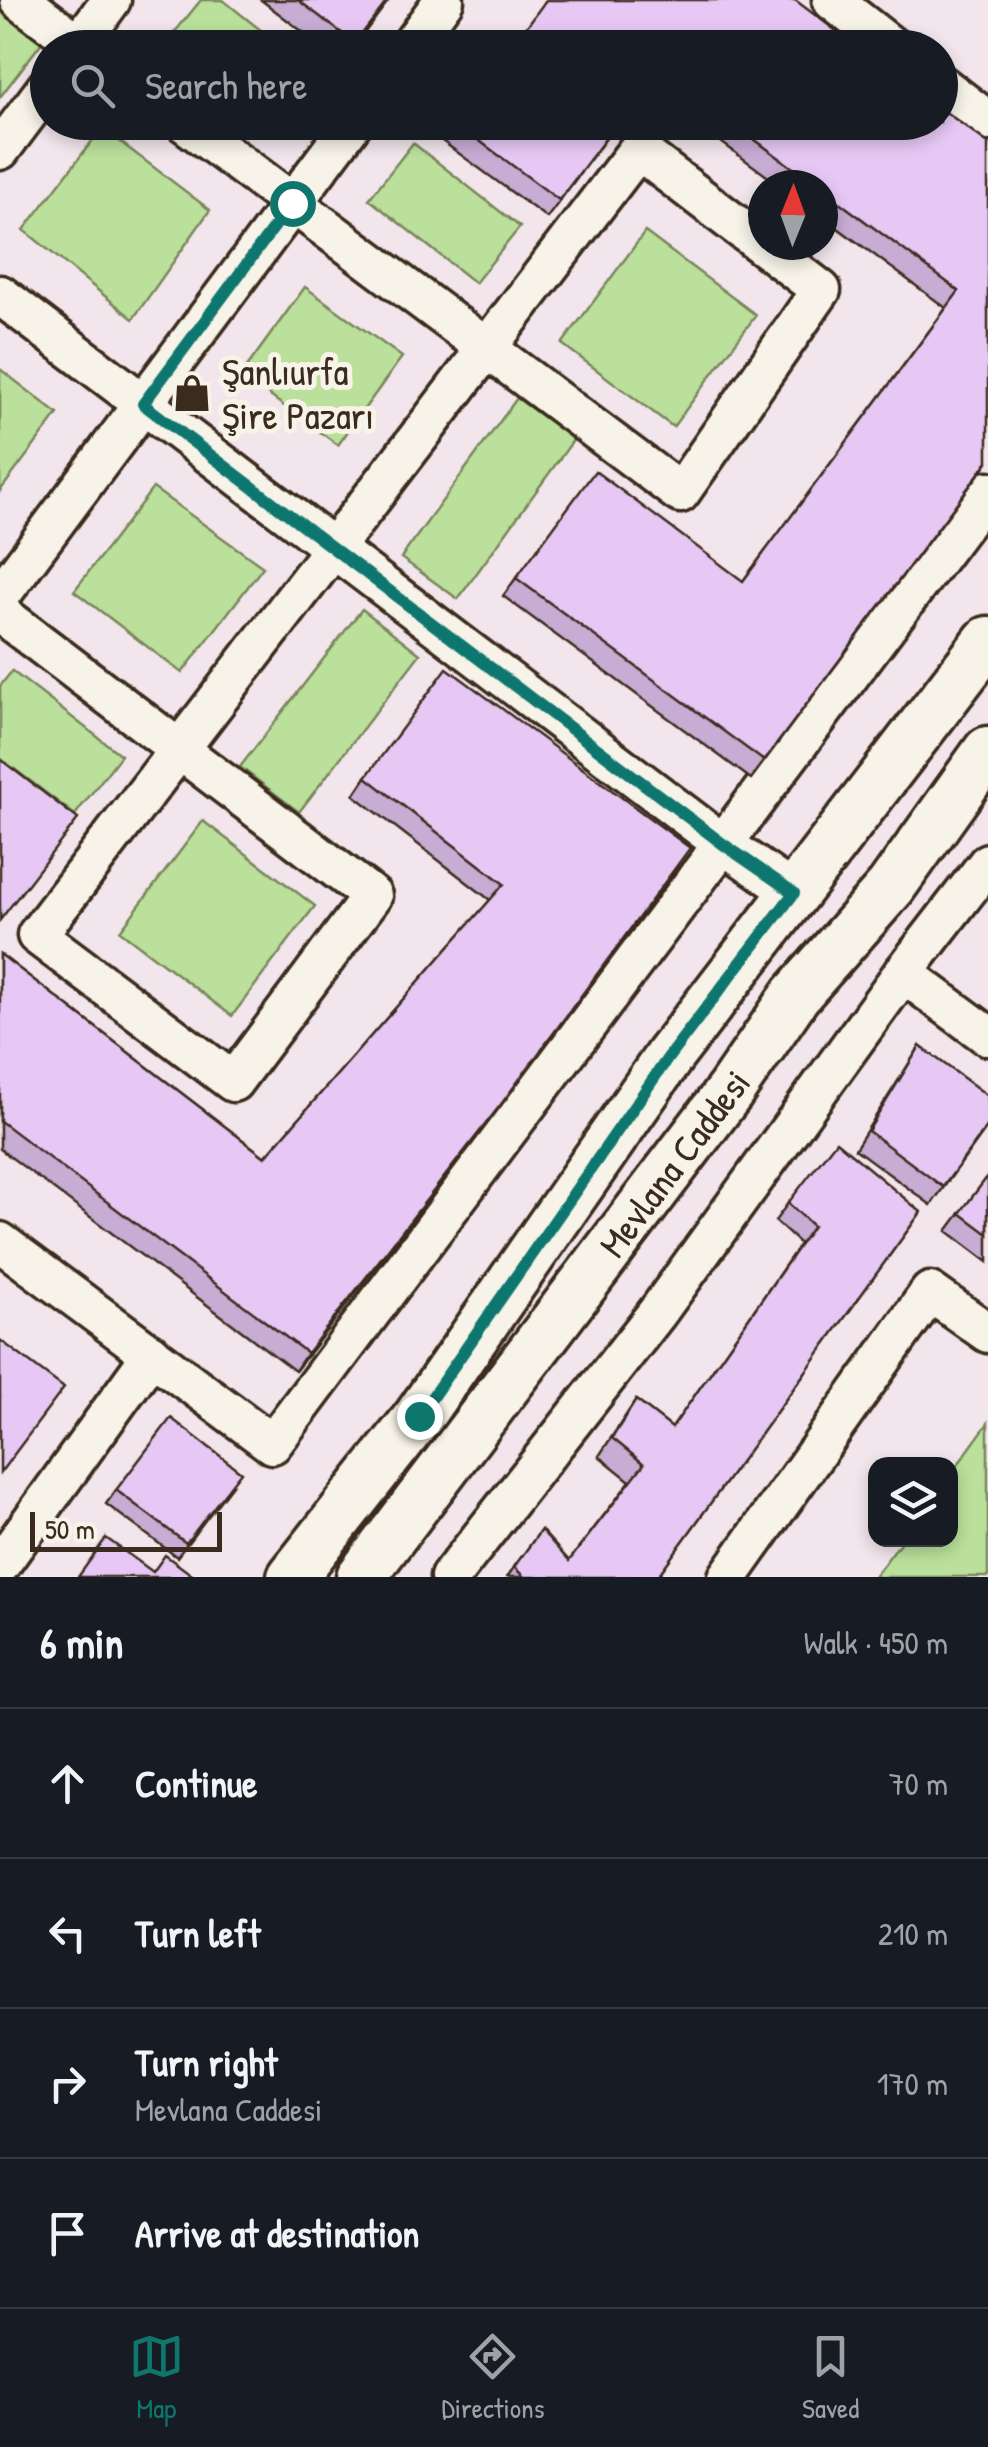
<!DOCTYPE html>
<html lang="en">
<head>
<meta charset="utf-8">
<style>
	:root { --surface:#171b24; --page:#20242c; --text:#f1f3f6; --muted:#9ea1a6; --line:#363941; --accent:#0f766e }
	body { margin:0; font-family:"Patrick Hand",sans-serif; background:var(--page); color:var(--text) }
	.controls { position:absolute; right:30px; bottom:30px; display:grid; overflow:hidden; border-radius:20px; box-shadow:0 5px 15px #0003 }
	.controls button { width:90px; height:90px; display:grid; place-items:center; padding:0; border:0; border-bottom:2px solid var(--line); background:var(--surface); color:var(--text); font:50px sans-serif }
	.compass { position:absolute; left:748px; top:170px; width:90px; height:90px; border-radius:50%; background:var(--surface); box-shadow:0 5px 15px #0003; rotate:1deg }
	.scale { position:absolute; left:30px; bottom:25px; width:192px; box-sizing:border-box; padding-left:10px; border:5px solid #3b2a1e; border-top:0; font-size:28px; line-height:35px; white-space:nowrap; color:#3b2a1e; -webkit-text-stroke:8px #f7f3e8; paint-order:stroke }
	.stop { position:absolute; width:30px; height:30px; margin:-22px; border:8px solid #0f766e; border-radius:50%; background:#fff }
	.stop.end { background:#0f766e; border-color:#fff; box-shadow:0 2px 10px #0008 }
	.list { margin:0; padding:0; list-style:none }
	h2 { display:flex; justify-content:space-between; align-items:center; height:130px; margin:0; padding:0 40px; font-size:42px }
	h2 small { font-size:32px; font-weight:400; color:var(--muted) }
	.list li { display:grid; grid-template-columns:65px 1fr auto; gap:30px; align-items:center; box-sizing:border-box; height:150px; padding:0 40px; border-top:2px solid var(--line) }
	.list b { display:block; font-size:38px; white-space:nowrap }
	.list p { margin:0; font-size:32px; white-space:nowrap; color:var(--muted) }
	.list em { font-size:32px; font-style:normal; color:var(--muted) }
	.icon { flex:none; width:55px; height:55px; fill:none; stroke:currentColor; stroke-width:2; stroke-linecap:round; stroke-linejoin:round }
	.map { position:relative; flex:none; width:988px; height:1577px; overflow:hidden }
	.search { position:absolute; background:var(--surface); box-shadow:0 5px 15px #0003; left:30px; right:30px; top:30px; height:110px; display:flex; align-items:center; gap:25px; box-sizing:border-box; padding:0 35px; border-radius:55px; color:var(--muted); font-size:38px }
	.sheet { height:730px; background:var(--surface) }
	nav { display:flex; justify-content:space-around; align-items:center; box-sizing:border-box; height:140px; border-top:2px solid var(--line); background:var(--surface); font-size:28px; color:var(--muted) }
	nav a { display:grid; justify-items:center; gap:5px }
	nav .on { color:var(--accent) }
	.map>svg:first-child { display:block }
</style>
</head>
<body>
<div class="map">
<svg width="988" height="1577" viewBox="0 0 988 1577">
	<rect width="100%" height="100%" fill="#f2e6ec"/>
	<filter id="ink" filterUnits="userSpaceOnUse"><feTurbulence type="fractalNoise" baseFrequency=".01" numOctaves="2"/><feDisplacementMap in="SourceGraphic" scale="20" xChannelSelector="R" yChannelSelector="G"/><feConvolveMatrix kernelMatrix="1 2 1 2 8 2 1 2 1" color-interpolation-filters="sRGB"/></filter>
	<g filter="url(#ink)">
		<g fill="#bae09b" stroke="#7a855c" stroke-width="2.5">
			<polygon points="201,0 223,0 282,47 182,47 170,38"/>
			<polygon points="0,4 46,37 0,97"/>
			<polygon points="102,128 210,210 133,319 24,230"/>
			<polygon points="413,143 520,227 475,283 369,199"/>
			<polygon points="645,232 756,315 673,427 562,344"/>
			<polygon points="305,287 402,357 338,445 241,375"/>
			<polygon points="0,369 58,414 0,491"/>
			<polygon points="517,398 574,439 458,599 401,558"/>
			<polygon points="153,488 263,567 182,673 74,591"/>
			<polygon points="362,609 420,654 299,812 240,767"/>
			<polygon points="12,671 121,755 75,815 0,758 0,686"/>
			<polygon points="203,821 315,906 232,1016 120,931"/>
			<polygon points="988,1423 988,1577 874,1577 902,1540 950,1540 951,1474"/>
		</g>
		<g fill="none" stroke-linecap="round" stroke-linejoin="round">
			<g stroke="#3b2a1e" stroke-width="45">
				<g id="minor">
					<polyline points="20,0 84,48"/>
					<polyline points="832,0 893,48"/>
					<polyline points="76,48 111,0"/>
					<polyline points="409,48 444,0"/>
					<polyline points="940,84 988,121"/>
					<polyline points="0,150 48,86"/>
					<polyline points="0,295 723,844 794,893"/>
					<polyline points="0,596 353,122"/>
					<path d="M0,613L372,896L233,1082L37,935C238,673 438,412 638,150L821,290L680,493C515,369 350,246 184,122"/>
					<polyline points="903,973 988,1036"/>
					<polyline points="0,1242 272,1444 988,491"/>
					<polyline points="0,1565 152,1354"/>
					<polyline points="450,1577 657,1313 903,973 988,863"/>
					<polyline points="728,1577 930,1292 988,1333"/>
				</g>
			</g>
			<g stroke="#3b2a1e" stroke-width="55">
				<g id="major">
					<polyline points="292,1577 419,1416 670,1055 988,641"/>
					<polyline points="361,1577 730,1091 796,995 891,887 988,751"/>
				</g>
			</g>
			<use href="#minor" stroke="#f7f3e8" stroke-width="38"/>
			<use href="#major" stroke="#f7f3e8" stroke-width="48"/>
		</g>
		<g fill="#c7acd3" stroke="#3b2a1e" stroke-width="2.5">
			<polygon points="261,0 389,0 353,48 324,48"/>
			<polygon points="618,122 547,218 442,141 454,123"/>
			<polygon points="694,122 940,122 988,462 751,779 503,596 516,578 743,581 946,308 823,217 823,185 779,185"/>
			<polygon points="366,777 677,866 489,1121 295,1371 0,1149 0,954 265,1157 490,900 354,795"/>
			<polygon points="920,1046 988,1126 931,1205 855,1149"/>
			<polygon points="988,1176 988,1262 947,1231"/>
			<polygon points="788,1203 921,1212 657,1577 507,1577 541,1530 569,1561 630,1481 599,1456 636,1400 672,1428 800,1244 775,1221"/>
			<polygon points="232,1485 177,1557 106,1504 116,1490"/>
		</g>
		<polygon fill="#a28cac" stroke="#3b2a1e" stroke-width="2.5" points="677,866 489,1121 295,1371 307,1353"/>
		<g fill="#e7c8f5" stroke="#3b2a1e" stroke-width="2.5">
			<polygon points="298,0 388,0 355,43"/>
			<polygon points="546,0 795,0 859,48 511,48"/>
			<polygon points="940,108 988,143 988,461 764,761 516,578 595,471 743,581 959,291 823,190 823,185 816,185 731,122 940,122"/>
			<polygon points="454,122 618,122 559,200"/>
			<polygon points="447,668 690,848 502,1103 307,1353 0,1121 0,954 265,1157 504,884 366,777"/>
			<polygon points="0,759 78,819 0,920"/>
			<polygon points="920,1046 988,1096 988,1125 943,1187 868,1131"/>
			<polygon points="836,1141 921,1212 657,1577 524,1577 514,1567 541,1530 569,1561 644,1464 612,1438 636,1400 672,1428 813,1226 788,1203"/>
			<polygon points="988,1176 988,1234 960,1213"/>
			<polygon points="0,1340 64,1388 0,1473"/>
			<polygon points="171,1418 241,1472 186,1543 116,1490"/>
			<polygon points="106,1538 153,1572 165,1555 195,1577 78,1577"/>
		</g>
	</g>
	<g fill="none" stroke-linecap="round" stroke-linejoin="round" filter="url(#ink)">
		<polyline stroke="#0f766e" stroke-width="12" points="292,203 143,404 723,844 794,893 670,1055 419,1416"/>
	</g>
	<defs>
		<g id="shop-bare" transform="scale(3)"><path d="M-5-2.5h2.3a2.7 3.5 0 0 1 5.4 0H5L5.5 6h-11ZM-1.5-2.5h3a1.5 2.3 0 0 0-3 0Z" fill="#3b2a1e" stroke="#f7f3e8" stroke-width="2.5" paint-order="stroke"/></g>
	</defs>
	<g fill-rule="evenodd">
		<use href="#shop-bare" x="192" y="393"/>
	</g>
	<g text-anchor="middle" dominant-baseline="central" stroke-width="10" stroke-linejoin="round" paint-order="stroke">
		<g font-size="38" fill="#3b2a1e" stroke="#f7f3e8" text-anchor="start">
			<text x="222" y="371">Şanlıurfa<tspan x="222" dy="44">Şire Pazarı</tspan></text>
		</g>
		<g font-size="38" fill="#3b2a1e" stroke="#f7f3e8">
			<text transform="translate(674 1163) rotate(-53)">Mevlana Caddesi</text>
		</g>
	</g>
</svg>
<div class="controls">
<button><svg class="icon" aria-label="layers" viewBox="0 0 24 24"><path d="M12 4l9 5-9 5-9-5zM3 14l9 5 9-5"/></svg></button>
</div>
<svg class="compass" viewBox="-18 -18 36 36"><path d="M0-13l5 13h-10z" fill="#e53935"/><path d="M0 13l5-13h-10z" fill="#9ea1a6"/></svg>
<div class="scale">50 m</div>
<div class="stop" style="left:292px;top:203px"></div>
<div class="stop end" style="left:419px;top:1416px"></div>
<div class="search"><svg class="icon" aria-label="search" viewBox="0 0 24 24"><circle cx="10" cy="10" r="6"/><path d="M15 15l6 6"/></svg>Search here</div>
</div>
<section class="sheet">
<h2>6 min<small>Walk · 450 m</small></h2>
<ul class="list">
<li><svg class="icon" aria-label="ahead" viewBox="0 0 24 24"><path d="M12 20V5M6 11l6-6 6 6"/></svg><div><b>Continue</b></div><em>70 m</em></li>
<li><svg class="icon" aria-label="left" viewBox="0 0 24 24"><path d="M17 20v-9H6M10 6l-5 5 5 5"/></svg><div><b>Turn left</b></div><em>210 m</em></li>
<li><svg class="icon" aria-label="right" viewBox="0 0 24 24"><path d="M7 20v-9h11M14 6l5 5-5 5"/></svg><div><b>Turn right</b><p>Mevlana Caddesi</p></div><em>170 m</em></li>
<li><svg class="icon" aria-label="arrive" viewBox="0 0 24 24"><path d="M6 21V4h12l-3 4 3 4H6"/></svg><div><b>Arrive at destination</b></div></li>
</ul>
</section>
<nav>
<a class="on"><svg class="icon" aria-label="map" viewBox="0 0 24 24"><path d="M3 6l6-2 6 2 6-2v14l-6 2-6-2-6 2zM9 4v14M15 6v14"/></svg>Map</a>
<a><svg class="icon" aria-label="directions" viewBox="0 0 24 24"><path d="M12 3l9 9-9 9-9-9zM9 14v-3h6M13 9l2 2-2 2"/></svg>Directions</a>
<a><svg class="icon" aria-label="saved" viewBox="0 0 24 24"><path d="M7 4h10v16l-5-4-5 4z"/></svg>Saved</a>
</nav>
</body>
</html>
